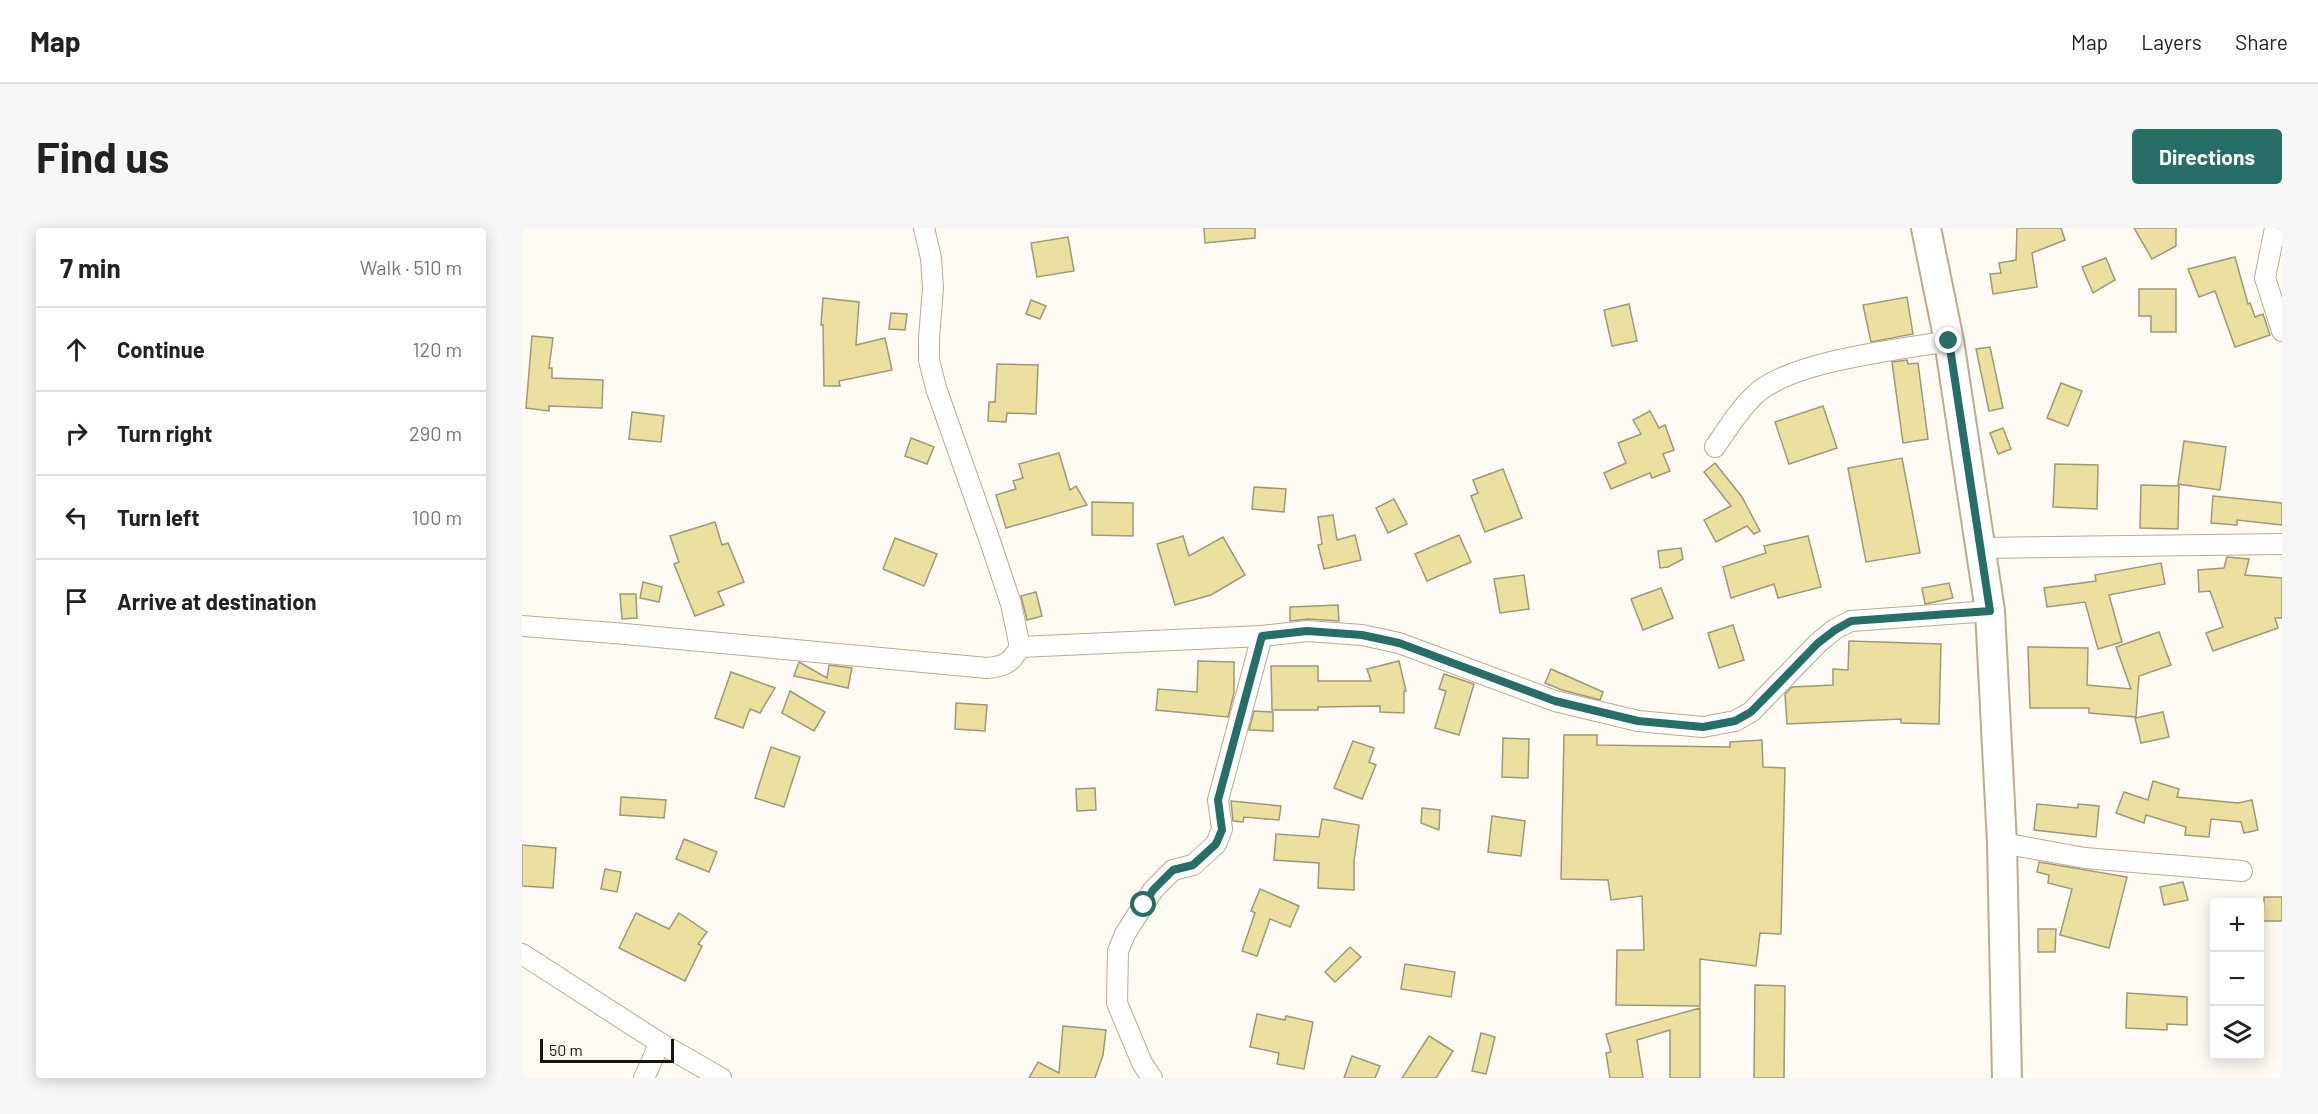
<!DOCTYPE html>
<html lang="en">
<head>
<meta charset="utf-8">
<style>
	:root { --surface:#fff; --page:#f6f6f6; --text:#222; --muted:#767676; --line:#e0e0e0; --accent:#266e66 }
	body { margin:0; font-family:Barlow,sans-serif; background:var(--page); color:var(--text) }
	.controls { position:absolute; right:18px; bottom:18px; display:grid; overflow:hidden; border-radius:6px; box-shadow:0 3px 15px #0003 }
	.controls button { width:54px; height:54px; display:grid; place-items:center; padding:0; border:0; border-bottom:2px solid var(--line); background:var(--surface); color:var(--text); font:30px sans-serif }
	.scale { position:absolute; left:18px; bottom:15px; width:134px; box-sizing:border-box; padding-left:6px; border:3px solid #1c150a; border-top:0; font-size:16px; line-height:21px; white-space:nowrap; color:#1c150a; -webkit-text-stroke:4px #fffbf4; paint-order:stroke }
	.stop { position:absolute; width:18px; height:18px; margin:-14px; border:4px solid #266e66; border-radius:50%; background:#fff }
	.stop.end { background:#266e66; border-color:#fff; box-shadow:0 2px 6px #0008 }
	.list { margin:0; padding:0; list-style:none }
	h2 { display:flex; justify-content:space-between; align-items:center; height:78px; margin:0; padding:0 24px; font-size:26px }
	h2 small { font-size:20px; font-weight:400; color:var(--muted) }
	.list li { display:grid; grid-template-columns:39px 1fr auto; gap:18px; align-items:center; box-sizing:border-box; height:84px; padding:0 24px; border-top:2px solid var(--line) }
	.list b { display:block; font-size:22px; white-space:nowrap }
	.list em { font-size:20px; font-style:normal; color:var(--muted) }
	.icon { flex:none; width:33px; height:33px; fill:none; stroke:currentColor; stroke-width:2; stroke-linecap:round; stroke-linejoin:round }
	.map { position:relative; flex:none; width:1760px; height:850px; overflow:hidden; border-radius:6px }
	header { display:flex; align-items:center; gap:36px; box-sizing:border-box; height:84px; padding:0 30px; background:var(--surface); border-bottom:2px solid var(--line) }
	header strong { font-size:28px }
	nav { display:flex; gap:33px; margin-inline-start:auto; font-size:21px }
	.intro { display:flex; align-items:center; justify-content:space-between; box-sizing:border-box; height:144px; padding:0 36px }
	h1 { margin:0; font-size:42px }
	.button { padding:15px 27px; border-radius:6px; background:var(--accent); color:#fff; font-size:21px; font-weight:700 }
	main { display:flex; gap:36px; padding:0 36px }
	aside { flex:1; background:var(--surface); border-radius:6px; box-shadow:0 3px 15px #0003 }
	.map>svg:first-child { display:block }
</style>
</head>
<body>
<header>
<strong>Map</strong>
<nav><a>Map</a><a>Layers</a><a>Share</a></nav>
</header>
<div class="intro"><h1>Find us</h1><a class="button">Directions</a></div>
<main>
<aside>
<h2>7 min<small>Walk · 510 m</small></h2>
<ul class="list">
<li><svg class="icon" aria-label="ahead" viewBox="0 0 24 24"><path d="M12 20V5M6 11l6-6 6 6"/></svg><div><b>Continue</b></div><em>120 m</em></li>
<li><svg class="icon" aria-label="right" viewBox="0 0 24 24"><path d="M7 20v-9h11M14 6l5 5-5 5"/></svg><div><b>Turn right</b></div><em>290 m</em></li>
<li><svg class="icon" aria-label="left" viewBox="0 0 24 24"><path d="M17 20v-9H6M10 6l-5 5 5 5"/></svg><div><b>Turn left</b></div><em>100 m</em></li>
<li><svg class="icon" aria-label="arrive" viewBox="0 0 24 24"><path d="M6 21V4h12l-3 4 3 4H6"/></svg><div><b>Arrive at destination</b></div></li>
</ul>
</aside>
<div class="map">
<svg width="1760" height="850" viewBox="0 0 1760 850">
	<rect width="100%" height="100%" fill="#fffbf4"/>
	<g fill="#ebe09f" stroke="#9e9977" stroke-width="1.5">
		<polygon points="682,0 733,0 733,10 683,15"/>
		<polygon points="1495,0 1539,0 1543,12 1510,25 1515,59 1471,66 1468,46 1479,45 1477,35 1494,32"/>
		<polygon points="1612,0 1654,0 1654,18 1630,31"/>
		<polygon points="546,9 552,43 515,49 509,15"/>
		<polygon points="1713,29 1726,76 1728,75 1733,89 1741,86 1748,107 1713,119 1693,63 1677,69 1666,41"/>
		<polygon points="1584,30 1593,52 1571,65 1560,39"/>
		<polygon points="1617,61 1654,61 1654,104 1629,104 1629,88 1617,88"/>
		<polygon points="1385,69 1391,106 1349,114 1341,77"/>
		<polygon points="301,70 337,74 334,117 363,110 370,142 317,153 318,158 302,158 301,97 299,97"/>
		<polygon points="509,72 524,78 518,91 504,86"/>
		<polygon points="1107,76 1115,113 1090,118 1082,82"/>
		<polygon points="369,85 385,86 383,102 367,101"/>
		<polygon points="10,108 31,110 27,140 30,140 30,150 81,152 80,180 27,178 27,183 4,180"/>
		<polygon points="1468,119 1481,180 1467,183 1454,121"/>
		<polygon points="1385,132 1386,136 1396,135 1406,211 1381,215 1370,134"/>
		<polygon points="475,136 516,137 514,186 485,185 484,194 466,193 467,174 473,174"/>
		<polygon points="1539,155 1560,163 1546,198 1525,190"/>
		<polygon points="1301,178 1315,220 1267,236 1253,194"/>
		<polygon points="1128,183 1137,200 1143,197 1152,222 1141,226 1148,243 1130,250 1128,245 1089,261 1082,245 1104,235 1096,215 1119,206 1111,192"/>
		<polygon points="110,184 142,188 139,214 107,211"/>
		<polygon points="1481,200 1489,221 1476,226 1468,205"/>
		<polygon points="389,210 412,219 405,236 383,228"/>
		<polygon points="1662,213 1704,219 1698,262 1656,256"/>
		<polygon points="537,225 548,262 554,258 565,277 484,300 474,267 494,261 491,253 501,250 497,236"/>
		<polygon points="1380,230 1398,325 1344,334 1326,240"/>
		<polygon points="1193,235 1220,269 1238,303 1232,306 1225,298 1194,314 1182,292 1209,278 1182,244"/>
		<polygon points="1533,236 1576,237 1575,281 1531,279"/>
		<polygon points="981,241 1000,290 963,304 949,268 956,265 951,252"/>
		<polygon points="1619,257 1657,258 1656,301 1618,300"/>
		<polygon points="732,259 764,261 762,284 730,281"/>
		<polygon points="1691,268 1760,275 1760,297 1715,292 1715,297 1689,295"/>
		<polygon points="872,271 885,296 866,305 854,280"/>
		<polygon points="570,274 611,275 611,308 570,307"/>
		<polygon points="811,287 815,312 833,307 839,332 802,341 796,317 800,316 796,289"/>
		<polygon points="193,294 200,317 206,315 222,354 196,364 202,377 173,388 152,336 157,334 148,308"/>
		<polygon points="937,307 949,334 905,353 893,326"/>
		<polygon points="661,308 667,328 701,309 723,347 689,367 653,377 635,316"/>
		<polygon points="1286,308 1299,359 1256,370 1252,356 1209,370 1201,339 1244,325 1242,318"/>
		<polygon points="373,310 415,326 402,358 361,341"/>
		<polygon points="1159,320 1161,331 1146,339 1138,340 1136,323"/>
		<polygon points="1705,329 1727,331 1723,347 1760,350 1760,390 1753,390 1756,400 1691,423 1684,405 1701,399 1688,363 1677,364 1676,342 1702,340"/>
		<polygon points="1639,335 1643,356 1587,367 1600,414 1576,421 1563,374 1525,379 1522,360 1574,353 1573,347"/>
		<polygon points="1002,347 1007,381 978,385 972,351"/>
		<polygon points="121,354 140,359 137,374 118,370"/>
		<polygon points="1427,355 1431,370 1403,376 1400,360"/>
		<polygon points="1139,360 1151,390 1121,402 1109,371"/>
		<polygon points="514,364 520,388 505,392 499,368"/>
		<polygon points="98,366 114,366 115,390 100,391"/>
		<polygon points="816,377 817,393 786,391 768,393 768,379"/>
		<polygon points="1211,397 1222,432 1197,440 1186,405"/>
		<polygon points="1637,404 1649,437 1617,448 1614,489 1567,485 1567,480 1508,480 1506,419 1566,420 1565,457 1609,461 1594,419"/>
		<polygon points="1327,413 1419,416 1417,496 1379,495 1379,491 1265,496 1263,466 1270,459 1311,457 1311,441 1326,442"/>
		<polygon points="676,433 712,434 712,465 706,489 634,482 636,461 675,464"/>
		<polygon points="877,433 884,463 882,463 882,485 858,484 858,478 796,479 796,482 750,482 749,438 796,438 796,453 849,453 845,441"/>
		<polygon points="277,434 305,450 307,437 330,440 326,460 272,448"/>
		<polygon points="1029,441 1081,464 1078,472 1040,462 1023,455"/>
		<polygon points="209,444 253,460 238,485 228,481 221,500 193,490"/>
		<polygon points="922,446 952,456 937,507 913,500 924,463 917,461"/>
		<polygon points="268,463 303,484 292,503 260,485"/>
		<polygon points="434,475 465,477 463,503 433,501"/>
		<polygon points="732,483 751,484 751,503 727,502"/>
		<polygon points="1641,484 1647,509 1619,515 1613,490"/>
		<polygon points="1042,507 1075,507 1075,517 1208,519 1208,514 1240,512 1241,539 1263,540 1259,706 1238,705 1234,738 1178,731 1178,778 1094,777 1095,722 1122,722 1120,668 1089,672 1086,652 1039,651"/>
		<polygon points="981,510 1007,511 1006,550 980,549"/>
		<polygon points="831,513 852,520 847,534 854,537 840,571 812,560"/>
		<polygon points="249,519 278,529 262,579 233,570"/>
		<polygon points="1631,553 1657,561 1655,569 1716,575 1730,572 1736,602 1722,605 1719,594 1689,591 1687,609 1663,607 1664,599 1624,587 1622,595 1594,585 1602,564 1626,572"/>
		<polygon points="573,560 574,582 555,583 554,561"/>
		<polygon points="99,569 144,572 142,590 98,587"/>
		<polygon points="709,573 759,578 757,592 722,589 721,594 711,593"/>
		<polygon points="1515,576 1556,580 1556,576 1577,578 1574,609 1512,602"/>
		<polygon points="900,580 918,582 917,602 899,595"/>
		<polygon points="970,588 1003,593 999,628 966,624"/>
		<polygon points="800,591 837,597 832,633 832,662 796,660 797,635 752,632 754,606 797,609"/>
		<polygon points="162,611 195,624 187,644 154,631"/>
		<polygon points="0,617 34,620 31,660 0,658"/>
		<polygon points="1517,634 1605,649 1587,720 1538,707 1550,661 1526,655 1527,647 1515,644"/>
		<polygon points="83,641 99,644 95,664 79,661"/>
		<polygon points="1661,654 1666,672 1642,677 1638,659"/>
		<polygon points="738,661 777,678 768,699 748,691 735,728 720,723 733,685 729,683"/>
		<polygon points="1742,669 1760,669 1760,693 1741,693"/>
		<polygon points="114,685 147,701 157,685 185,704 176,716 180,718 163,753 97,720"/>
		<polygon points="1516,701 1534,701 1533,724 1516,724"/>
		<polygon points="828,719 839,729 813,754 803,744"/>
		<polygon points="883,736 933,744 929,769 879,761"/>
		<polygon points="1233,757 1263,758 1262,850 1232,850"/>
		<polygon points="1605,765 1665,769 1665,797 1645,796 1645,802 1604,800"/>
		<polygon points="1178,780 1178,850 1148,850 1148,802 1115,812 1121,850 1088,850 1084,825 1089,824 1084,806"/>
		<polygon points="735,786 763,792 764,788 791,794 782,841 755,836 757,825 728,819"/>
		<polygon points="541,798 584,802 581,827 573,850 507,850 516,834 537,845"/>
		<polygon points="959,805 973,809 964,846 950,843"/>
		<polygon points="907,808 931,823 914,850 880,850"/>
		<polygon points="830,828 858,838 853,850 822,850"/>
	</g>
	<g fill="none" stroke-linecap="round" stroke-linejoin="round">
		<g stroke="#beaa8c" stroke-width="22">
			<g id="minor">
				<polyline points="402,0 409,30 411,60 407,110 407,132 414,160 469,316 489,376 498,419"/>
				<polyline points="1753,0 1743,50 1760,103"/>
				<path d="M1193,219C1206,200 1219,179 1236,164C1275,132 1376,122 1427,113"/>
				<polyline points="1460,320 1760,316"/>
				<path d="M0,398L92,405L465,440C484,438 489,435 498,419L740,408L785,403L840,407L877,415L1033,473L1116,493L1181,499L1213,493L1229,484L1296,415L1313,401L1329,393L1468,383"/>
				<polyline points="1480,615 1563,630 1720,643"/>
				<polyline points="0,726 138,815 199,850"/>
				<polyline points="122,850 138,815"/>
				<polyline points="630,850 620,835 595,775 596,723 603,706 631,662 651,642 671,637 694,616 700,601 696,572 740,408"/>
			</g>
		</g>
		<g stroke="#beaa8c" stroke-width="32">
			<polyline id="secondary" points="1404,0 1427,113 1468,383 1480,615 1485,850"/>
		</g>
		<use href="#minor" stroke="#fff" stroke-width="20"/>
		<use href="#secondary" stroke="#fff" stroke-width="28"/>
	</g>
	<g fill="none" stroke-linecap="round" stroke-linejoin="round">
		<polyline stroke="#266e66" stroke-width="8" points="622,677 631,662 651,642 671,637 694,616 700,602 696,572 740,408 785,403 840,407 877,415 1033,473 1116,493 1181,499 1213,493 1229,484 1296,415 1313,402 1329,393 1468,383 1427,113"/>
	</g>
</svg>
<div class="controls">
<button>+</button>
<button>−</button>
<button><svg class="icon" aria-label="layers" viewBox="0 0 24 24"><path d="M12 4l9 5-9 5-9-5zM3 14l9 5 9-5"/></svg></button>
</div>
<div class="scale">50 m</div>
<div class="stop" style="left:622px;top:677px"></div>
<div class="stop end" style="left:1427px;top:113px"></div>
</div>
</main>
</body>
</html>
